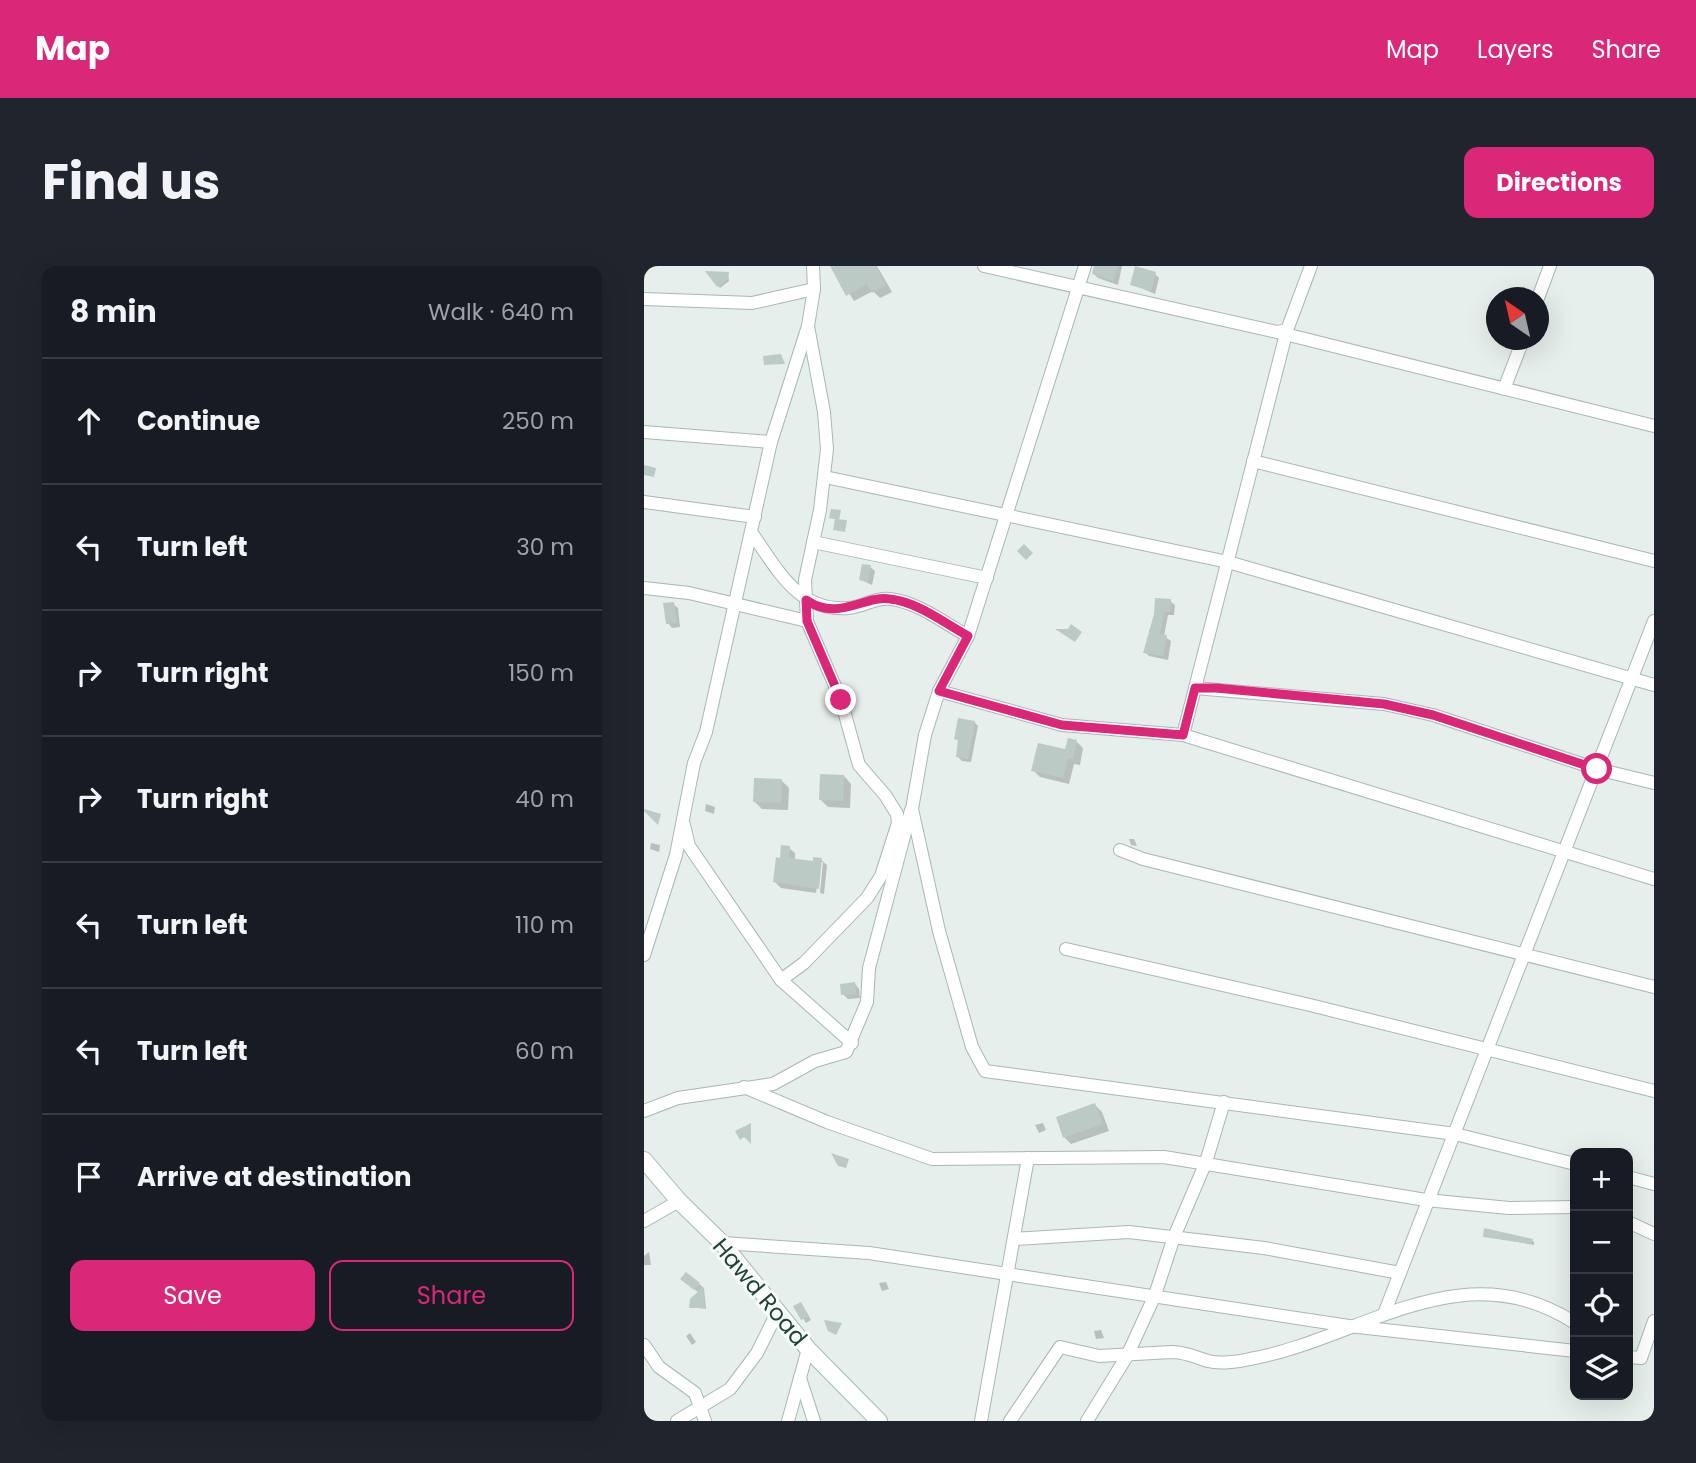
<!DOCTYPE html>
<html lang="en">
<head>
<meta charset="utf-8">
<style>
	:root { --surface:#171b24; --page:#20242c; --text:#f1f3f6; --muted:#9ea1a6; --line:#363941; --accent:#db2777 }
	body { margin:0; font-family:Poppins,sans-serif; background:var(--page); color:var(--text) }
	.controls { position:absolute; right:21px; bottom:21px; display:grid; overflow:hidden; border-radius:14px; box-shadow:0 7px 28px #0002 }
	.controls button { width:63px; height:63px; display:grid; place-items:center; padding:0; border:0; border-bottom:2px solid var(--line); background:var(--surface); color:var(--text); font:35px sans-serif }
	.compass { position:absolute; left:842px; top:21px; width:63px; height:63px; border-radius:50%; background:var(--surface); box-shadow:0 7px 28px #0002; rotate:326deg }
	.stop { position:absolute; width:21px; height:21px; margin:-16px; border:5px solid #db2777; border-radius:50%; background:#fff }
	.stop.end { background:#db2777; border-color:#fff; box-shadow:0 2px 7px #0008 }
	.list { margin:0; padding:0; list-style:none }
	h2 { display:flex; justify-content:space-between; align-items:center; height:91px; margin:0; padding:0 28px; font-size:30px }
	h2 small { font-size:23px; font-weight:400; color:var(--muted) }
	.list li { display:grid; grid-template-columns:46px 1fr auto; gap:21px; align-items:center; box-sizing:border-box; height:126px; padding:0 28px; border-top:2px solid var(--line) }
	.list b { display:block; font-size:26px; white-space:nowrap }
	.list em { font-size:23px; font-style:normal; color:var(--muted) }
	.actions { display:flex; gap:14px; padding:21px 28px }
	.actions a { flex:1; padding:16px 0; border:2px solid var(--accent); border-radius:14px; text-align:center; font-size:24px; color:var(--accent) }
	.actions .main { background:var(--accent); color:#fff }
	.icon { flex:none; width:38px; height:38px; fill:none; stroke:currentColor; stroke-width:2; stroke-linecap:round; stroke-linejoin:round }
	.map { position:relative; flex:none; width:1010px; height:1155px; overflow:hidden; border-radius:14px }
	header { display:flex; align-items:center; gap:42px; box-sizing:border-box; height:98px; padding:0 35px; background:var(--accent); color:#fff }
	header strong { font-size:33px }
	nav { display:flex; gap:38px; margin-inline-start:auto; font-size:24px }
	.intro { display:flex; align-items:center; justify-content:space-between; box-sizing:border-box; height:168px; padding:0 42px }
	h1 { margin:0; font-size:49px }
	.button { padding:18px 32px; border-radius:14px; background:var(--accent); color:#fff; font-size:24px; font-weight:700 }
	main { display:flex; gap:42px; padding:0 42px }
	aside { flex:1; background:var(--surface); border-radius:14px; box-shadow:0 7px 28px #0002 }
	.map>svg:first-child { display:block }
</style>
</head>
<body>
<header>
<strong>Map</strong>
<nav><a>Map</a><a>Layers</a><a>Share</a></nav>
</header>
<div class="intro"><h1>Find us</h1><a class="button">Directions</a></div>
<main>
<aside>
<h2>8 min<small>Walk · 640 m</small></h2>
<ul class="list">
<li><svg class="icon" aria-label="ahead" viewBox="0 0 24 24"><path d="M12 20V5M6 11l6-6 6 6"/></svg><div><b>Continue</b></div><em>250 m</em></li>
<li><svg class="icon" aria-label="left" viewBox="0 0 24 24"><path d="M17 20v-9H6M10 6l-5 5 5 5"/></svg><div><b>Turn left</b></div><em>30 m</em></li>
<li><svg class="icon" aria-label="right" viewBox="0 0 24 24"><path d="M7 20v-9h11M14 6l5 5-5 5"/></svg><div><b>Turn right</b></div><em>150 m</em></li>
<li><svg class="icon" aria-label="right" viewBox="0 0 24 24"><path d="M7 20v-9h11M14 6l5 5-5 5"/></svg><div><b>Turn right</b></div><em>40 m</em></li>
<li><svg class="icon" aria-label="left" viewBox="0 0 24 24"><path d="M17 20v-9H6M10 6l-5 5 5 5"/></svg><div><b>Turn left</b></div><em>110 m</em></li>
<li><svg class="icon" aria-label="left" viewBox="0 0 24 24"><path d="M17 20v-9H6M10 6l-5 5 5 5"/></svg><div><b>Turn left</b></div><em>60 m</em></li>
<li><svg class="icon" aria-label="arrive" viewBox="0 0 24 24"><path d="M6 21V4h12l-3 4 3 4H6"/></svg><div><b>Arrive at destination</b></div></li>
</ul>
<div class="actions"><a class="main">Save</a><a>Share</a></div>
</aside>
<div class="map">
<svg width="1010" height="1155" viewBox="0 0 1010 1155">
	<rect width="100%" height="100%" fill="#e6efeb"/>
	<g fill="#0003">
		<polygon points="188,0 233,0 248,26 236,32 229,25 210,35"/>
		<polygon points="452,0 478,0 474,19 454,12 450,8"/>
		<polygon points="64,7 84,8 85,15 76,22"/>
		<polygon points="511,8 515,12 511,28 488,18"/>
		<polygon points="226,301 231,305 228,319 217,314"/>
		<polygon points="526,335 531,339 530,349 524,349 520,370 527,375 524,394 505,390 501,386 511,348"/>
		<polygon points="29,338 34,342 36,361 28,362 24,357"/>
		<polygon points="330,456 334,460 327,496 318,495 314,491 316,476 312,473"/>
		<polygon points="433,476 439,482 436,499 430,498 425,518 396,511 389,504 423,485"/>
		<polygon points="200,510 207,518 206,542 184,541 177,534"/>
		<polygon points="138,515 145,522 144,544 118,543 111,536"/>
		<polygon points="62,538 71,541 70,548 61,545"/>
		<polygon points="485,573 490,573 493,580 487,579"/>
		<polygon points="7,577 16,579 15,586 6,583"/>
		<polygon points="145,582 151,587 151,595 170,597 177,594 183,599 180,628 176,627 179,596 176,596 172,627 137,622 131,616 137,593"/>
		<polygon points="211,718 215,723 216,732 204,733 199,728"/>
		<polygon points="451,839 458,846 465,865 427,878 420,871"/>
		<polygon points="399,857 402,864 395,867 391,859"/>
		<polygon points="841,970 889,975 890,976 890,979"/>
		<polygon points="5,986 7,999 0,999 0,990"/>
		<polygon points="43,1008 60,1022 62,1043 47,1041 55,1027 43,1017"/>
		<polygon points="242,1016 245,1023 238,1025 235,1017"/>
		<polygon points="152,1041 160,1042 167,1054 162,1057"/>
		<polygon points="457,1064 460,1072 452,1073 450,1065"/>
		<polygon points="46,1067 52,1076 48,1079 42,1070"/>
	</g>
	<g fill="#bbcac4">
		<polygon points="186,0 232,0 242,19 228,27 223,18 202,30"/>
		<polygon points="450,0 474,0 469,15 448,8"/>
		<polygon points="491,0 512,6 507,25 486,19"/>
		<polygon points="61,5 85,6 84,13 73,21"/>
		<polygon points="137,88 141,98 120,99 119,90"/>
		<polygon points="0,199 12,202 10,211 0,209"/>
		<polygon points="187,243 197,244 195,254 185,252"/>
		<polygon points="191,253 203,254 201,266 189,264"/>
		<polygon points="380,278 389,287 382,294 373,285"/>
		<polygon points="218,298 227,299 224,316 215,314"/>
		<polygon points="511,332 527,333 526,346 520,346 516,368 523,369 519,390 499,387 510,348"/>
		<polygon points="30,336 33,357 22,358 19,337"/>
		<polygon points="427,358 438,366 431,376 411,363 424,363"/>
		<polygon points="314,452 331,455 324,493 312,491 314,474 310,473"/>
		<polygon points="424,472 433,474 429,494 424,492 419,512 387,505 394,477 421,483"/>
		<polygon points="176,508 200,509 199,535 175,534"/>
		<polygon points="110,512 138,513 137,537 109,536"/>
		<polygon points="0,543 17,548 14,559 0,545"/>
		<polygon points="137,579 146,580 145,592 169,595 169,591 178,592 175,623 129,616 132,591 136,592"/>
		<polygon points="211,716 212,728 197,729 196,718"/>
		<polygon points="451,837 459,858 419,872 412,851"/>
		<polygon points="107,857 107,878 100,871 96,874 91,865"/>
		<polygon points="187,887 205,893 202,902 194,900"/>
		<polygon points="840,962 889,973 888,978 839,971"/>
		<polygon points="42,1006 56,1017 50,1024 36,1013"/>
		<polygon points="59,1021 61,1042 45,1042 46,1033"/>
		<polygon points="157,1036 165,1050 157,1054 149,1040"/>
		<polygon points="180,1054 198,1057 192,1069 184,1065"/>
	</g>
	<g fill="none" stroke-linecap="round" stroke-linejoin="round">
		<g stroke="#a8b8b2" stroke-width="14">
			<g id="street">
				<polyline points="340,0 633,66 643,64 667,0"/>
				<polyline points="441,0 324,370 295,425 281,469 268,543 295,665 328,781 341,805 811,868 931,898"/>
				<polyline points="894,32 906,0"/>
				<polyline points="0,33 108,37 170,23"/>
				<polyline points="633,66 1010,160"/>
				<polyline points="860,123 879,74"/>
				<polyline points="0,166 127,176"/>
				<polyline points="609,195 1010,295"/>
				<polyline points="181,211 584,296 1010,419"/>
				<polyline points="0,236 111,251"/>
				<path d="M107,266C133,302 153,346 204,342C217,341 233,331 246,333C274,336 300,357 324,370"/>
				<polyline points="169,276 343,312"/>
				<polyline points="0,322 45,327 163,355"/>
				<polyline points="551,422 740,438 789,449 953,503 1010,517"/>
				<polyline points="295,425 418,459 539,469 1010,613"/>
				<polyline points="539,469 643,64"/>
				<polyline points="40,559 45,580 137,714 208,777"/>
				<polyline points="476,584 499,593 1010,721"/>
				<polyline points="422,683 666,739 1010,825"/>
				<polyline points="0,689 32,589 50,497 62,466 127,176 164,60 170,23 169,0"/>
				<polyline points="137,714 160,697 223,632 237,610 254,557 253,548 241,529 215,499 197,434 163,355 161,314 176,244 183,183 180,146 164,60"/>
				<polyline points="100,821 183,856 288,893 520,891 782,934 865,942 931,941"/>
				<polyline points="0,845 34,832 129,818 171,795 202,786 223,736 225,702 267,544"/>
				<polyline points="984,911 1010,918"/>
				<polyline points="0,955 35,935"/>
				<polyline points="984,956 1010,968"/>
				<polyline points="370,973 485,966 620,982 756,1007"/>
				<polyline points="78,977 225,987 705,1060 931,1085"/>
				<polyline points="740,1048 1010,355"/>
				<polyline points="0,1079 15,1101 51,1127 61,1155"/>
				<polyline points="984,1091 997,1092 1010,1055"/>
				<polyline points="156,1112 170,1155"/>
				<polyline points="33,1155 86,1123 113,1087 133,1047"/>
				<polyline points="144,1155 164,1083"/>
				<polyline points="337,1155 384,892"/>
				<path d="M366,1155L416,1081L455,1090L528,1086C541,1086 551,1091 564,1095C575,1098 594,1096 606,1093C717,1073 817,983 931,1057"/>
				<polyline points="443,1155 483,1090 511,1029 530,971 562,896 580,836"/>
			</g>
		</g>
		<g stroke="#a4bbb3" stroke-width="18">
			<polyline id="secondary" points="0,894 35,935 78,977 164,1083 235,1155"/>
		</g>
		<use href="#street" stroke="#fff" stroke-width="12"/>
		<use href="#secondary" stroke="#fff" stroke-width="16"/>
	</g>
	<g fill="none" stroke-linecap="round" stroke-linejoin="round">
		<path stroke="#db2777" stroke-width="9" d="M197,434L163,355L162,334C194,356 220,329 246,333C274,336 300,357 324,370L295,425L418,459L539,469L551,422H572L740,438L789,449L953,503"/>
	</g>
	<g text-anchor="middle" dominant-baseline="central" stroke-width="6" stroke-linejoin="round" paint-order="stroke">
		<g font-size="23" fill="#24423a" stroke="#f7fbf9">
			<text transform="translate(116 1026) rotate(50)">Hawd Road</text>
		</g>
	</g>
</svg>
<div class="controls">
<button>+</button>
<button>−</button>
<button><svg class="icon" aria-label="locate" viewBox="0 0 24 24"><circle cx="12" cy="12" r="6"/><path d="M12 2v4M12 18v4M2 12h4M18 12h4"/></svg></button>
<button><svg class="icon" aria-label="layers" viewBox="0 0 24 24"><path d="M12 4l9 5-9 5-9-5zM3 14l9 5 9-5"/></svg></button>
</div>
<svg class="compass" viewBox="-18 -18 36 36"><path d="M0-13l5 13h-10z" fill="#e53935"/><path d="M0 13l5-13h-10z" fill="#9ea1a6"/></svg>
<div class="stop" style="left:953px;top:503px"></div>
<div class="stop end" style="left:197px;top:434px"></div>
</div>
</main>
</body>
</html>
